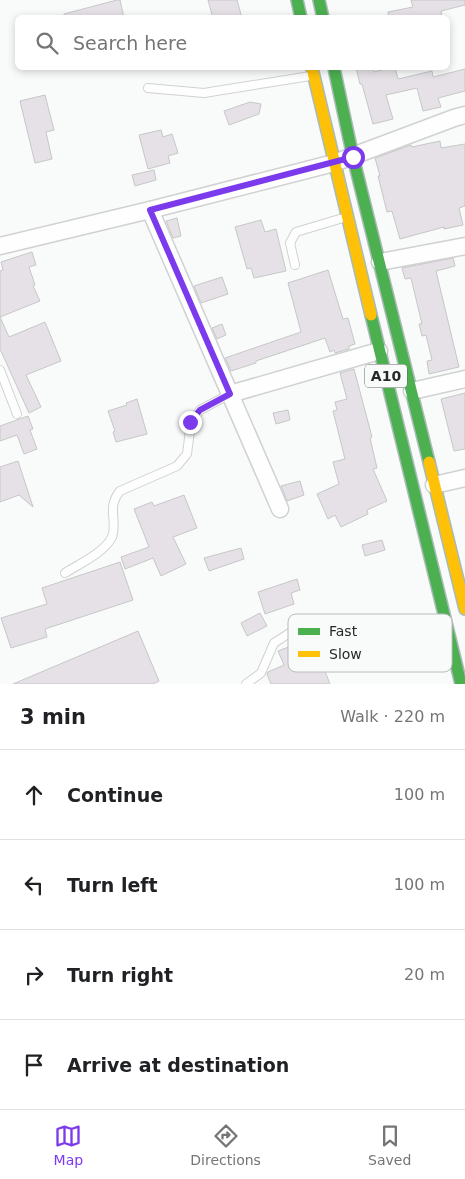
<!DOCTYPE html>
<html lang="en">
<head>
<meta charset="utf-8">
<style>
	:root { --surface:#fff; --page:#f6f6f6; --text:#202124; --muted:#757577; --line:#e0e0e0; --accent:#7c3aed }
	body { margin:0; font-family:"DejaVu Sans",sans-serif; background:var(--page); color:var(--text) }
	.stop { position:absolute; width:15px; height:15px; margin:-11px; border:4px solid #7c3aed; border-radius:50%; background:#fff }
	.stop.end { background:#7c3aed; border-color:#fff; box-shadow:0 1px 5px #0008 }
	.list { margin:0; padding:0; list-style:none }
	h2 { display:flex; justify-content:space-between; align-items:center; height:65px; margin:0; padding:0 20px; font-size:21px }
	h2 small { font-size:16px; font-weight:400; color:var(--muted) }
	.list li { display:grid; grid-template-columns:32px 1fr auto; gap:15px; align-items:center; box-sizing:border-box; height:90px; padding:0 20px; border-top:1px solid var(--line) }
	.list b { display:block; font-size:19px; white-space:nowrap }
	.list em { font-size:16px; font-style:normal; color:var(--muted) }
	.icon { flex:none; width:28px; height:28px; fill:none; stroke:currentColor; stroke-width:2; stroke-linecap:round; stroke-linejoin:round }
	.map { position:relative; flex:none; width:465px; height:684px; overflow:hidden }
	.search { position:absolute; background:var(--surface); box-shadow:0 2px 8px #0003; left:15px; right:15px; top:15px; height:55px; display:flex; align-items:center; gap:12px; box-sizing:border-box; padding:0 18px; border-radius:8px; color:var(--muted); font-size:19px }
	.sheet { height:425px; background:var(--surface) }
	nav { display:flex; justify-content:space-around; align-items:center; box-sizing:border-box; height:70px; border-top:1px solid var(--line); background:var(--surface); font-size:14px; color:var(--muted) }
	nav a { display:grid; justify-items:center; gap:2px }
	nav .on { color:var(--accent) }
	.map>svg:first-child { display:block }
</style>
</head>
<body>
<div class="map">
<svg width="465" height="684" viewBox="0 0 465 684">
	<rect width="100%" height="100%" fill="#f9fafa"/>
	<g fill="#e6e1e6" stroke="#c6c7c7">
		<polygon points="117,0 120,0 124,18 65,18 64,14"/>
		<polygon points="208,0 237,0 242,18 213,18"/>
		<polygon points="411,0 465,0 465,5 441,11 442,18 389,18 388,12 413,7"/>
		<polygon points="356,68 373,68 374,72 388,68 395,68 398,79 432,71 433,77 465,69 465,91 438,98 441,107 423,111 417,88 386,95 393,119 373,124 362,84 360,84"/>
		<polygon points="45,95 54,130 46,132 52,159 35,163 20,101"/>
		<polygon points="250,102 261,104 259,114 229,125 224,111"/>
		<polygon points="161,130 163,137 172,134 178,153 168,156 170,163 148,169 139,135"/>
		<polygon points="440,141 441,148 465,144 465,206 459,208 463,225 444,229 444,227 400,239 392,211 387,212 378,176 380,176 375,158 411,145 412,147"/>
		<polygon points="154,170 156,180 135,186 132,175"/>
		<polygon points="177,218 181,236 173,238 166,221"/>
		<polygon points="261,220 265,232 276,229 286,271 254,278 251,268 247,269 235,227"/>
		<polygon points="32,252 36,265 29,267 35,285 33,286 40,301 0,317 0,271 3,270 1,262"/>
		<polygon points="453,258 455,266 436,271 459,367 429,374 427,361 432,360 426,335 422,336 419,324 422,324 411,278 405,279 402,268"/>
		<polygon points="328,270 343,319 348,318 355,344 349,346 349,349 335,353 334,350 330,352 325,338 256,361 256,363 231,371 225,358 301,332 288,283"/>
		<polygon points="222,277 228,294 201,303 194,286"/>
		<polygon points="0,317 9,337 45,322 61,361 26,375 41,407 29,413 0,349"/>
		<polygon points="222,324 226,335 217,339 212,328"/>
		<polygon points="354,369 372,437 370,438 377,468 373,469 387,501 367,510 368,514 341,527 335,515 328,519 317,494 339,484 333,462 345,459 333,411 337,410 335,402 347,399 340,373"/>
		<polygon points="465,393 465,449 454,451 441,399"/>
		<polygon points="137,399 147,434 116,442 113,432 115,431 108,411 127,405 126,403"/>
		<polygon points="288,410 290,420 276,424 273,413"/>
		<polygon points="28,416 33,429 30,430 37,449 24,454 17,435 0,441 0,426"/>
		<polygon points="18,461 33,507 19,495 0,502 0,467"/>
		<polygon points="300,481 304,495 287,501 281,486"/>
		<polygon points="184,495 197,528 173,537 186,564 161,576 153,558 125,569 121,557 149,547 134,509 152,502 154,506"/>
		<polygon points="382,540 385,550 365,556 362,545"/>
		<polygon points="241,548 244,559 209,571 204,558"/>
		<polygon points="120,562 133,600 45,629 47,637 11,648 1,618 47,604 42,588"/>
		<polygon points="297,579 300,590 291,593 294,604 265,614 258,592"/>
		<polygon points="260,613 267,626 247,636 241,623"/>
		<polygon points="138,631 159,681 153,684 13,684"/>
		<polygon points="312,638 330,684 271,684 267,674 268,672 284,665 278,651"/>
	</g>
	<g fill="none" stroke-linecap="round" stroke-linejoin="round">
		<g stroke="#d0d2d1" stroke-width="10">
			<g id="lane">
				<polyline points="148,88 204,93 310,76"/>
				<polyline points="295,265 290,243 296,232 343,218"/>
				<polyline points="0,370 17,414"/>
				<path d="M65,573C79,564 105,552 112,537C118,521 106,508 120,491L177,466L187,454L191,422L200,410L230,394"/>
				<polyline points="246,684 261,673 274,643 310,620"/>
			</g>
		</g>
		<g stroke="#d0d2d1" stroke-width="19">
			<g id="street">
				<polyline points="150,210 280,509"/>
				<polyline points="0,246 150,210 334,163 454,118 465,115"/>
				<polyline points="380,262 465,246"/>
				<polyline points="412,391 465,379"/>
				<polyline points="230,394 379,351"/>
				<polyline points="434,485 465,478"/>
			</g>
		</g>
		<g stroke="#a8bbb7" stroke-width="14">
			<g id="fast">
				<polyline points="297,0 301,18"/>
				<polyline points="319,0 323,18"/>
				<polyline points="334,68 353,157 429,462"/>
				<polyline points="371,315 461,684"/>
			</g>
		</g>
		<g stroke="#a8bbb7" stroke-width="14">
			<g id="slow">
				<polyline points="312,68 371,315"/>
				<polyline points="429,462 465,609"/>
			</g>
		</g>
		<use href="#lane" stroke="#fefefe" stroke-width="8"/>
		<use href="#street" stroke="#fefefe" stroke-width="16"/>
		<use href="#fast" stroke="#4caf50" stroke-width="11"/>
		<use href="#slow" stroke="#ffc107" stroke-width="11"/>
	</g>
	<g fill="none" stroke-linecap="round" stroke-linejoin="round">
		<polyline stroke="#7c3aed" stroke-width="6" points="190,422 200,410 230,394 150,210 353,157"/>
	</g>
	<g text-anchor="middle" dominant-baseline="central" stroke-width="4" stroke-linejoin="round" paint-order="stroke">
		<rect fill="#f8fbfa" stroke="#666767" stroke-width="1" x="365" y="364.5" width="42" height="23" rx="4"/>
		<g font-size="14" font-weight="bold" fill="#272828">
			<text x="386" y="376">A10</text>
		</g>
	</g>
	<rect x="288" y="614" width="164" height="58" rx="8" fill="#f8fbfa" stroke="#b9bcbb" stroke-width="1"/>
	<rect x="298" y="628" width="22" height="7" fill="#4caf50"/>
	<rect x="298" y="651" width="22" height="6" fill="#ffc107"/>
	<g font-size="14" fill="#272828">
		<text x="329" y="636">Fast</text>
		<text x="329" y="659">Slow</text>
	</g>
</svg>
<div class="stop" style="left:353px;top:157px"></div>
<div class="stop end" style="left:190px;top:422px"></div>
<div class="search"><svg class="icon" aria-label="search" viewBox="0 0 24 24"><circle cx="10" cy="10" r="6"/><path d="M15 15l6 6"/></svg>Search here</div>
</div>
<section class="sheet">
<h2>3 min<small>Walk · 220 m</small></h2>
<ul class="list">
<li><svg class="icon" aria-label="ahead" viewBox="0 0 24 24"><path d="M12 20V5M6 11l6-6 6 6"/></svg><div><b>Continue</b></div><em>100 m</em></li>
<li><svg class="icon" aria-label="left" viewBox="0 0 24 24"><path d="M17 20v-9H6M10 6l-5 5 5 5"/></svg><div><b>Turn left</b></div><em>100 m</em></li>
<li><svg class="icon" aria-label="right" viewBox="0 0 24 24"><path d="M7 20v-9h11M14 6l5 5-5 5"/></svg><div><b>Turn right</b></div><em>20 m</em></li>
<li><svg class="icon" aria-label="arrive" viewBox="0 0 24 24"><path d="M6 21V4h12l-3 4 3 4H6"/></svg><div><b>Arrive at destination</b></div></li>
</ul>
</section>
<nav>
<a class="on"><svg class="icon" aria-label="map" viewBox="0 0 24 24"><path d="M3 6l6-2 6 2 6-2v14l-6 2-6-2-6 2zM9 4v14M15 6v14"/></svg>Map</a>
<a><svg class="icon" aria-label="directions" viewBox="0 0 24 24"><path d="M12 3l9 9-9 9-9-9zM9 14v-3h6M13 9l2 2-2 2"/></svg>Directions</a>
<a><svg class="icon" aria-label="saved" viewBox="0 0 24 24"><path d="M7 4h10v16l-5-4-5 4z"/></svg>Saved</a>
</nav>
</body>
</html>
